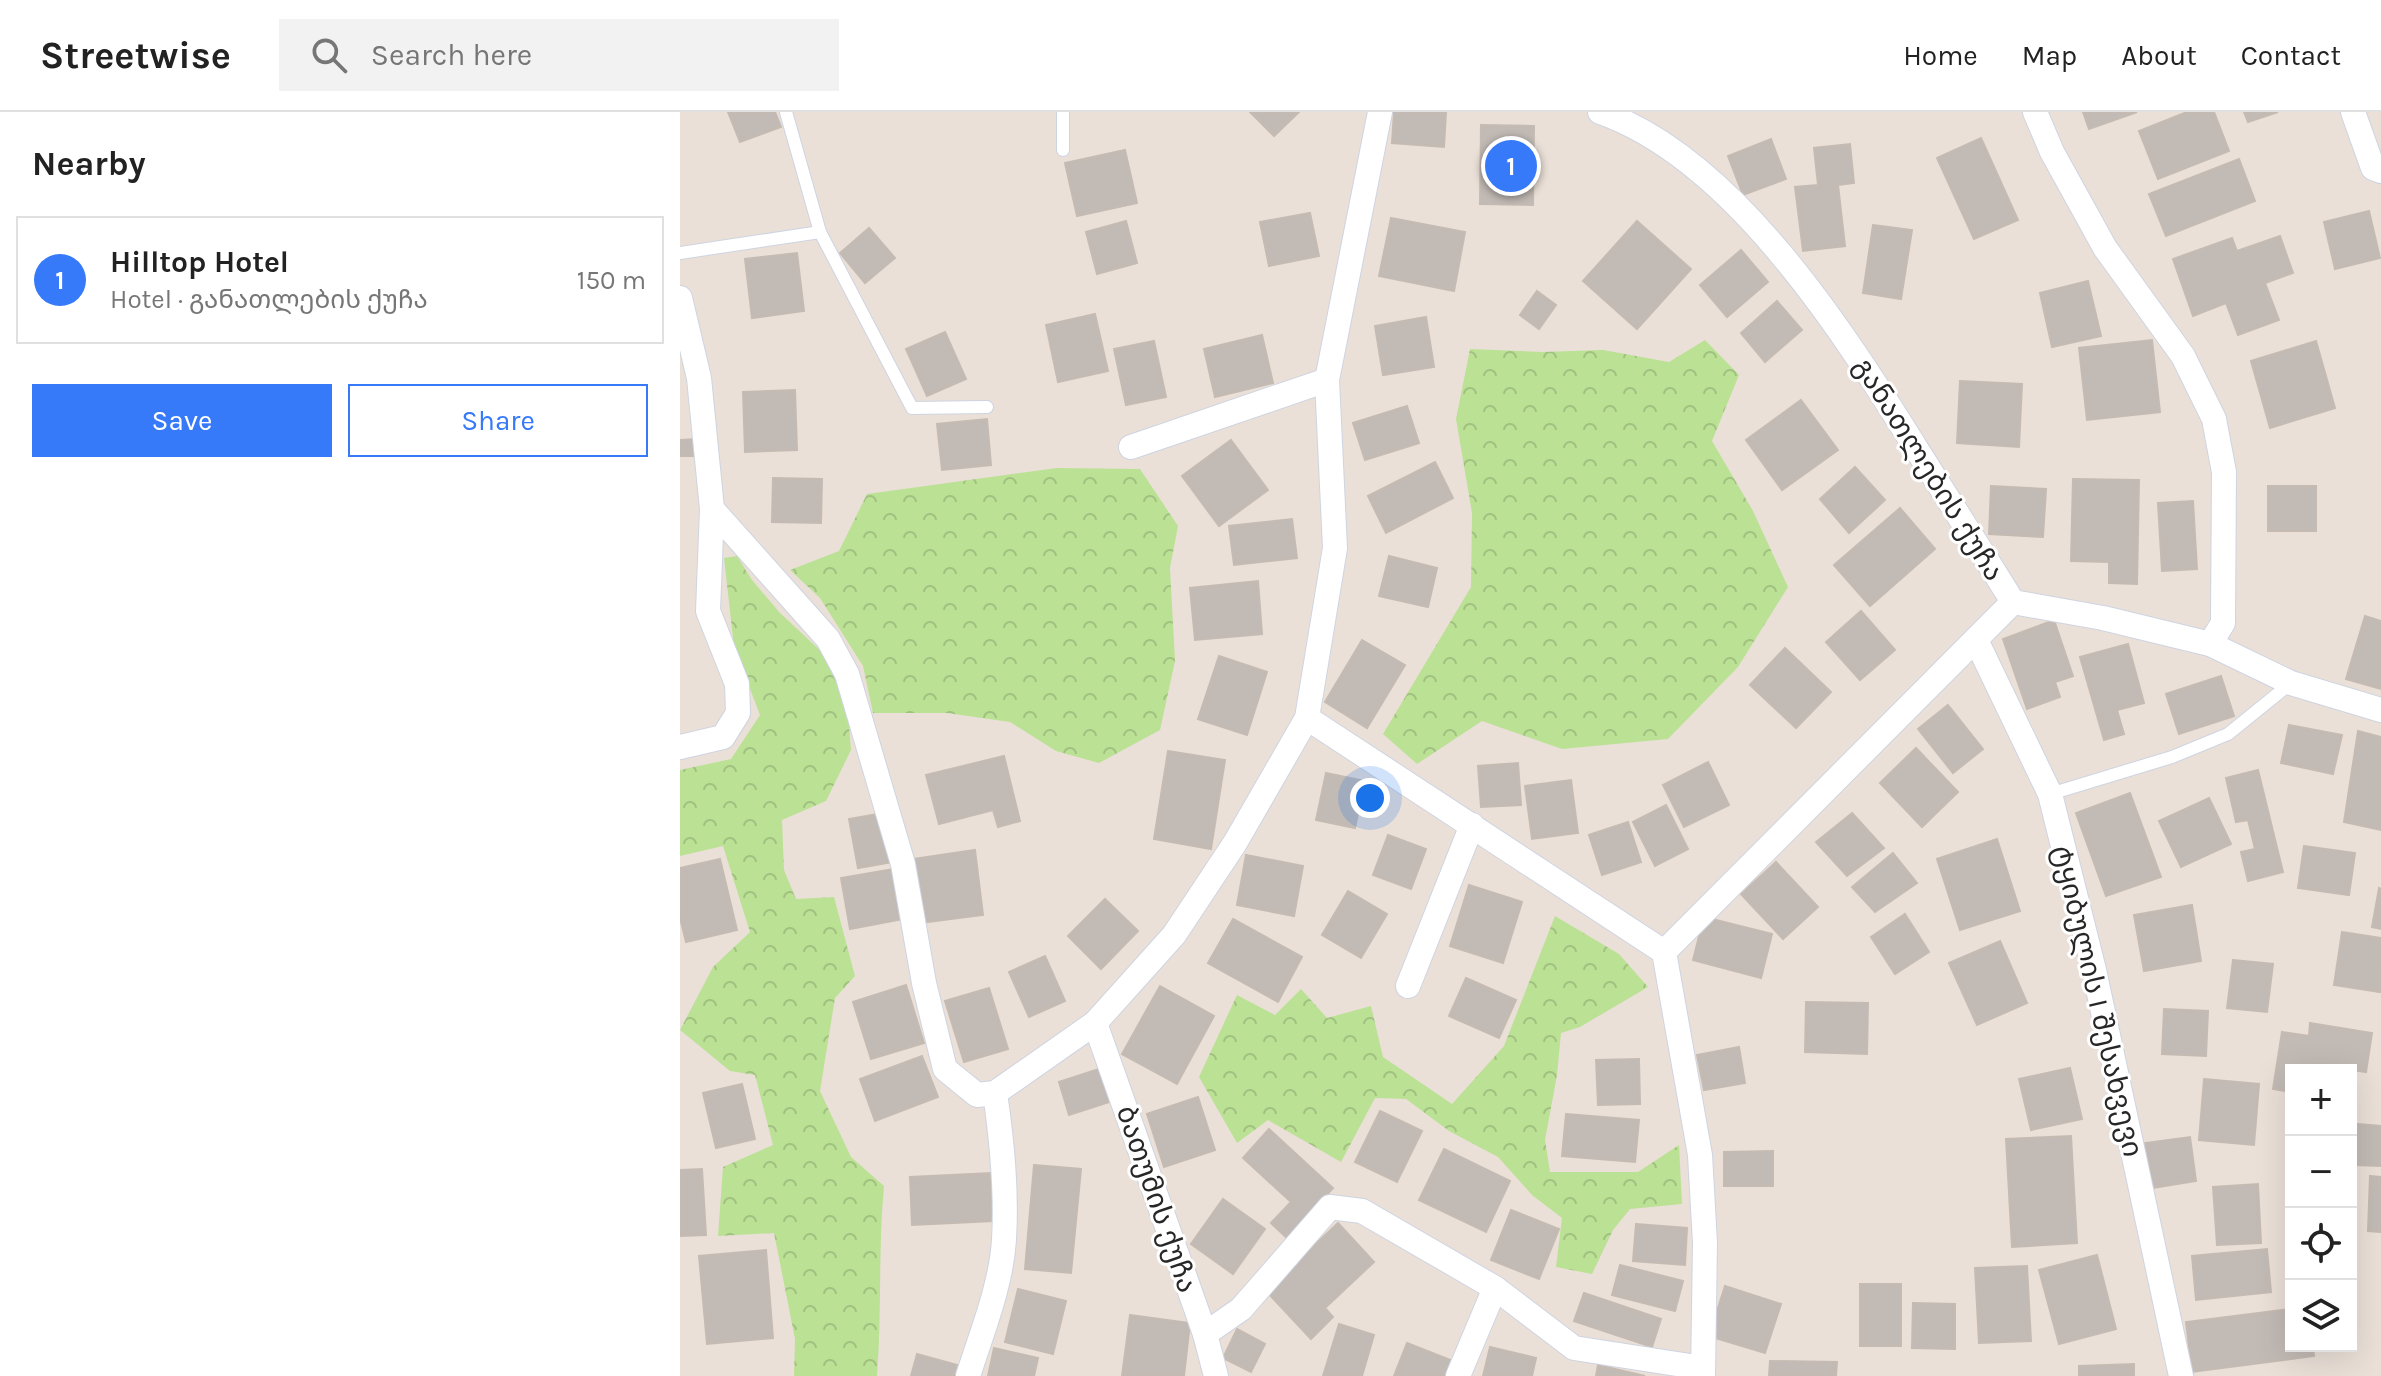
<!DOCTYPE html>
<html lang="en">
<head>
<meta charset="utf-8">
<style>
	:root { --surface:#fff; --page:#f2f2f2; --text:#222; --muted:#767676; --line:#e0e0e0; --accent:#3679f9 }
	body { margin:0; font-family:Karla,"Noto Sans Georgian",sans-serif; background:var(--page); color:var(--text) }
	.controls { position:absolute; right:24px; bottom:24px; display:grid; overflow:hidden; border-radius:0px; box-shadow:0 8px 32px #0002 }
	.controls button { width:72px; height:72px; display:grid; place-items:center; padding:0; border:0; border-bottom:2px solid var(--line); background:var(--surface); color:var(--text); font:40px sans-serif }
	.you { position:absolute; left:690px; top:686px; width:28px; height:28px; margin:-20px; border:6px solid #fff; border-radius:50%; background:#1a73e8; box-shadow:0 0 0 12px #1a73e833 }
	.badge { display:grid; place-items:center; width:52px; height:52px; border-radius:50%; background:var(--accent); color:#fff; font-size:26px; font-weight:700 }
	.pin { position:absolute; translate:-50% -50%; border:4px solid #fff; box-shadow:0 2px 8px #0006 }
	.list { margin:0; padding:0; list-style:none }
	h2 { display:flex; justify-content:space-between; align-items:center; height:104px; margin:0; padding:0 32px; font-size:34px }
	h2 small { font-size:26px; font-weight:400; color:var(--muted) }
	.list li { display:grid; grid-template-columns:52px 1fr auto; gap:24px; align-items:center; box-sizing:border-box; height:128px; margin:0 16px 16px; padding:0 16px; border:2px solid var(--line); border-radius:0px }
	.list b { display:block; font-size:30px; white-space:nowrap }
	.list p { margin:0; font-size:26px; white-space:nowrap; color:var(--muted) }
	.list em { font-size:26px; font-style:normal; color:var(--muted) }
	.actions { display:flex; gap:16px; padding:24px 32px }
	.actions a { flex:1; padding:18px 0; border:2px solid var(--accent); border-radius:0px; text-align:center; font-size:28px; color:var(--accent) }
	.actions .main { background:var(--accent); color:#fff }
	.icon { flex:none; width:44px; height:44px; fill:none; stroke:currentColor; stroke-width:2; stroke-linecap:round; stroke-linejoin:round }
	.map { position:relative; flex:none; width:1701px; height:1264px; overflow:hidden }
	header { display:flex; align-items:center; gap:48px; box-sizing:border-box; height:112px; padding:0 40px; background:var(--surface); border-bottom:2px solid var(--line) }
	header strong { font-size:38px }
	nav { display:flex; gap:44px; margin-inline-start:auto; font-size:28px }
	.search { width:560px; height:72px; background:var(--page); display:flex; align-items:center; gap:20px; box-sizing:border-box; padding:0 28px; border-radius:0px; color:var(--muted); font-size:30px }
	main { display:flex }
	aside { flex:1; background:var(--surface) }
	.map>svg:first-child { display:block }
</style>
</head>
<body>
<header>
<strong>Streetwise</strong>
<div class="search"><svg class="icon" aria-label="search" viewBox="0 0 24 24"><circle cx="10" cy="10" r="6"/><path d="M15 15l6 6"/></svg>Search here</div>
<nav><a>Home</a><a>Map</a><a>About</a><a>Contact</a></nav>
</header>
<main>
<aside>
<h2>Nearby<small></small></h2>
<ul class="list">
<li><span class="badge">1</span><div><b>Hilltop Hotel</b><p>Hotel · განათლების ქუჩა</p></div><em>150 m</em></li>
</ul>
<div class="actions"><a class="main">Save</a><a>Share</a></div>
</aside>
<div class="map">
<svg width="1701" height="1264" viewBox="0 0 1701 1264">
	<defs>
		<pattern id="forest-crowns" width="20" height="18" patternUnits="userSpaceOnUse" patternTransform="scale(2)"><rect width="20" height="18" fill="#bbe194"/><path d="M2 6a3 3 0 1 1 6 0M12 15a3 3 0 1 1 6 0" fill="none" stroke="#a1c180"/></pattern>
	</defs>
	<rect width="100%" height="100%" fill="#eae0d8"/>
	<g fill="url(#forest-crowns)">
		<polygon points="1025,228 1059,263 1032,329 1073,399 1108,475 1058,555 988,627 882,637 802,609 737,652 703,622 791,475 792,401 776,307 790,237 862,240 923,238 989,250"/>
		<polygon points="377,356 460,357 498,414 490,456 495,549 480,618 419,651 376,639 330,610 267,601 193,601 183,554 140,486 110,458 159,439 187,382"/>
		<path d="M57,444L72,468L100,501L144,542L168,599L171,638L146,689L102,708L104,758L116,787L154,785L175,864L155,886L140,979L171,1045L204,1074C198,1137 202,1201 197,1264H114L115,1227L94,1121L38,1124L43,1055L93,1033L75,963L50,959L0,918L33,855L70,820L43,734L0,744V658L51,647L80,603L54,535L44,446Z"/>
		<polygon points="875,804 939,842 968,875 900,915 881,921 877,963 865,1028 870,1060 958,1060 999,1033 1002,1092 950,1097 933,1118 912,1162 876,1155 882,1106 852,1083 818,1045 769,1019 726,987 695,986 661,1050 588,1008 557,1031 519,965 557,883 595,903 621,877 647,906 691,894 703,945 772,992 824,934"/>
	</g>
	<g fill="#c2bab5" stroke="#c5bbb2" stroke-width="2">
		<polygon points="48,0 95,0 101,15 60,30"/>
		<polygon points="570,0 619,0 594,24"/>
		<polygon points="714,0 766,0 764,35 712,31"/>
		<polygon points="1403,0 1457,0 1409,17"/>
		<polygon points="1507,0 1534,0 1549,39 1478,67 1459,19"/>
		<polygon points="1564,0 1598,0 1568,10"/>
		<polygon points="801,13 854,14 853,93 800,92"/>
		<polygon points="1301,26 1338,108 1294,127 1257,46"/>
		<polygon points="1091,27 1106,67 1063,83 1048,44"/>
		<polygon points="1170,32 1174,71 1158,73 1165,134 1123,139 1115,75 1138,73 1134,36"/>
		<polygon points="445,38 457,91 397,104 385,51"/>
		<polygon points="1559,47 1575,89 1486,124 1469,82"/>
		<polygon points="1689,99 1700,146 1655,157 1644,110"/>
		<polygon points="630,101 639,144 589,154 580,110"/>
		<polygon points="711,106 785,120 774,179 699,164"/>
		<polygon points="446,109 457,151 417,162 406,120"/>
		<polygon points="957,109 1011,157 957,217 903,169"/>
		<polygon points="1193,113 1232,118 1221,187 1183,181"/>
		<polygon points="189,116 215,146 185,171 160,141"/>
		<polygon points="1600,124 1613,161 1585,171 1599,208 1558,223 1546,191 1513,204 1493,147 1552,126 1557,139"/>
		<polygon points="1061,138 1088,170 1047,205 1020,173"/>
		<polygon points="117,141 124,199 72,206 65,147"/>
		<polygon points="1408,169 1421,224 1372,235 1360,181"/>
		<polygon points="857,179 876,193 859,217 840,203"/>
		<polygon points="1097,189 1122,218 1085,250 1061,221"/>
		<polygon points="415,202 428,259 378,270 366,213"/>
		<polygon points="746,205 754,255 703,263 695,214"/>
		<polygon points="265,220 286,267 247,284 226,237"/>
		<polygon points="582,223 593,271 535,285 524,237"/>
		<polygon points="1472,228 1480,300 1407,308 1399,236"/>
		<polygon points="474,229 486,285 446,293 434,237"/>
		<polygon points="1636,229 1655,296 1590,316 1571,249"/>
		<polygon points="1280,269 1342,272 1339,335 1277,331"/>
		<polygon points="115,278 117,338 65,340 63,280"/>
		<polygon points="1121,288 1158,338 1102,378 1066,328"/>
		<polygon points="727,294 739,331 685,348 673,311"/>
		<polygon points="307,307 311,353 262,358 257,312"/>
		<polygon points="16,327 16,344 0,344 0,328"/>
		<polygon points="551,328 588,378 539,414 502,364"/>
		<polygon points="755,350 773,386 706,421 688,384"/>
		<polygon points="1175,355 1205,388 1169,421 1140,387"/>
		<polygon points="93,366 142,367 141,411 92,410"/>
		<polygon points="1393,367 1459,368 1457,472 1429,471 1429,450 1391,449"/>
		<polygon points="1311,374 1366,377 1363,425 1309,422"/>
		<rect x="1588" y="374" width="48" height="45"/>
		<polygon points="1513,389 1517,457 1482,459 1478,391"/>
		<polygon points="1220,396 1255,437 1190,494 1154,453"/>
		<polygon points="612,407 617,446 554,453 549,414"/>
		<polygon points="709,444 757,456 748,495 699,484"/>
		<polygon points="578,469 582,522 515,528 510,476"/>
		<polygon points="1181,499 1215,538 1180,568 1146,530"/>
		<polygon points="1685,504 1701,509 1701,577 1666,567"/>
		<polygon points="1374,508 1393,564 1375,570 1380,585 1347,597 1323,527"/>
		<polygon points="682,528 725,553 687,616 645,590"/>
		<polygon points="1448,532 1464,591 1437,598 1444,622 1424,628 1400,545"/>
		<polygon points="1105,536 1151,580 1116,616 1070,573"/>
		<polygon points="539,544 587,560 567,623 518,607"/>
		<polygon points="1541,564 1554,604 1499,622 1486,582"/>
		<polygon points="1268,593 1303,637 1273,661 1238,617"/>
		<polygon points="1609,613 1662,623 1653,662 1601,651"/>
		<polygon points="1678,619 1701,625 1701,718 1664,710"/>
		<polygon points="1236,636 1278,680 1242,715 1200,671"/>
		<polygon points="488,639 545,648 531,737 474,727"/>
		<polygon points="324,644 340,709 318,715 313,698 259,712 246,663"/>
		<polygon points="1028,650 1049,693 1004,715 983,673"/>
		<polygon points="838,651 841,693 801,695 798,654"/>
		<polygon points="1578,658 1603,760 1568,769 1561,740 1575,737 1568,708 1556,710 1546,666"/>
		<polygon points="646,661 685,669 675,716 636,708"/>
		<polygon points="891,668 898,721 852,727 845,674"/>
		<polygon points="1450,681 1481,765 1426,784 1396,701"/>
		<polygon points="1529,686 1551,732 1501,755 1479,709"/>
		<polygon points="986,693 1008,737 975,754 953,710"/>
		<polygon points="204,701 213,750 178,756 169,707"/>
		<polygon points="1172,701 1204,736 1167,764 1136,730"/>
		<polygon points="948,710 961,750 922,763 909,723"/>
		<polygon points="708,723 746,737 731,777 693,763"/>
		<polygon points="1317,727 1340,799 1280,818 1257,747"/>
		<polygon points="1624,734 1675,741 1669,783 1618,776"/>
		<polygon points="295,738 303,803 241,811 233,747"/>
		<polygon points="1213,741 1237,771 1195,800 1172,775"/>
		<polygon points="566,743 623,754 614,804 557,793"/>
		<polygon points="40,747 57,818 6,830 0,806 0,756"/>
		<polygon points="1096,750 1138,795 1103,827 1061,782"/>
		<polygon points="214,757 223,807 170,817 161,766"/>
		<polygon points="789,773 842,790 823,851 770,834"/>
		<polygon points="1699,776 1701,777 1701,817 1692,815"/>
		<polygon points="668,779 707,802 681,846 642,823"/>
		<polygon points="425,787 458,819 421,857 388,824"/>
		<polygon points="1512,793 1521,849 1464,859 1454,803"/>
		<polygon points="1225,802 1249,840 1215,862 1191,825"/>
		<polygon points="1024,805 1092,822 1081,866 1013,848"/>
		<polygon points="553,807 622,845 598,890 528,851"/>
		<polygon points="1662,820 1701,826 1700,880 1654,873"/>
		<polygon points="1320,829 1347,891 1297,913 1269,851"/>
		<polygon points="365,844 385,889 349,905 329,860"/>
		<polygon points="1553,848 1593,852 1587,900 1547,896"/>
		<polygon points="786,866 836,888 819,926 769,904"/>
		<polygon points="226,873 244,931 191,947 173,890"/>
		<polygon points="480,874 534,904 497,972 442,942"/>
		<polygon points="309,876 328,937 284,950 265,889"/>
		<polygon points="1126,890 1188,891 1187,942 1125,940"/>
		<polygon points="1484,897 1528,899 1526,944 1482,942"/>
		<polygon points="1630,911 1692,921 1686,960 1652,955 1651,958 1611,958 1611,980 1593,977 1602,920 1629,924"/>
		<polygon points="1059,935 1065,971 1024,978 1017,943"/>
		<polygon points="242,944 258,985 195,1009 180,967"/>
		<polygon points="959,947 960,992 918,993 916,948"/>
		<polygon points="425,955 435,988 389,1003 379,970"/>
		<polygon points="1390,956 1402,1007 1351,1018 1339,967"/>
		<polygon points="1524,967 1579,972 1574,1033 1519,1028"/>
		<polygon points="62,972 75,1027 36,1036 23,981"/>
		<polygon points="518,985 535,1038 484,1055 467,1002"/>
		<polygon points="700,999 742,1019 717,1070 675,1050"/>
		<polygon points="886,1002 959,1008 955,1050 882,1044"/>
		<polygon points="1678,1012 1701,1014 1701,1054 1675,1053"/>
		<polygon points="589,1017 653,1076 607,1126 591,1111 611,1090 563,1046"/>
		<polygon points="1391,1024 1397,1131 1332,1135 1326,1027"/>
		<polygon points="1510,1025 1516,1069 1472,1076 1465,1031"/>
		<polygon points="764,1037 830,1069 806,1120 739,1088"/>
		<polygon points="1093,1039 1093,1074 1044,1074 1044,1040"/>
		<polygon points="354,1053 401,1057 391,1161 345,1157"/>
		<polygon points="22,1057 26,1123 0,1124 0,1058"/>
		<polygon points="311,1061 314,1109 232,1113 230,1065"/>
		<polygon points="1690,1064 1701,1065 1701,1120 1688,1119"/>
		<polygon points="1578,1072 1581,1131 1537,1133 1533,1075"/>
		<polygon points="543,1087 585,1117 553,1162 511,1132"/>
		<polygon points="831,1098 879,1117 859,1167 811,1148"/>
		<polygon points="658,1111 694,1150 645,1196 653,1205 631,1227 586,1179"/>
		<polygon points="956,1112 1007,1116 1005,1153 953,1149"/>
		<polygon points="1587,1137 1591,1180 1516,1188 1512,1144"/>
		<polygon points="86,1138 93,1226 27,1232 19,1144"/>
		<polygon points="1417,1143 1436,1217 1379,1232 1359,1158"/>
		<polygon points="940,1153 1003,1169 995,1199 932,1183"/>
		<polygon points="1347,1154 1351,1229 1299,1231 1295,1156"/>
		<rect x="1180" y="1172" width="41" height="62"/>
		<polygon points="1045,1174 1101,1192 1085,1241 1029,1224"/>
		<polygon points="338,1177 386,1189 373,1242 325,1230"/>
		<polygon points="904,1181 981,1207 972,1235 894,1209"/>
		<polygon points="1233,1191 1275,1192 1275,1237 1232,1236"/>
		<polygon points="1611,1197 1611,1234 1633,1234 1634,1244 1512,1260 1506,1210"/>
		<polygon points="450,1203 510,1211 504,1264 442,1264"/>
		<polygon points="659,1212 694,1223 682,1264 643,1264"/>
		<polygon points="557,1217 585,1232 571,1260 543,1246"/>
		<polygon points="727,1231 773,1249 767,1264 714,1264"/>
		<polygon points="810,1235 856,1246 852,1264 803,1264"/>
		<polygon points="314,1236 358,1246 354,1264 308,1264"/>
		<polygon points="237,1242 277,1253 274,1264 231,1264"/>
		<polygon points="1090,1249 1157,1250 1156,1264 1089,1264"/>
		<polygon points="1454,1252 1454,1264 1399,1264 1399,1254"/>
		<polygon points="918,1253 965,1264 916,1264"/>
	</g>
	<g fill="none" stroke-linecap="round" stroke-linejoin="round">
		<g stroke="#ced4e1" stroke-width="14">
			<g id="service">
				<polyline points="383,0 383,38"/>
				<polyline points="140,120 232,296 307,295"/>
				<polyline points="0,141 140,120 106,0"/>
				<polyline points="1370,682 1492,645 1548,622 1611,571"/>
			</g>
		</g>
		<g stroke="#ced4e1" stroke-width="26">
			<g id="minor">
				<path d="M920,0C1055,47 1166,224 1239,341C1270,390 1302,440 1333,490L1423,506L1530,532L1611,571L1701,598"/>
				<polyline points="1355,0 1372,40 1425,136 1503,244 1534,307 1544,360 1543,511 1530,532"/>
				<polyline points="1673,0 1693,56 1701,59"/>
				<polyline points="0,186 19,266 32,397 28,499 57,572 58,601 43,625 0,635"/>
				<polyline points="451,335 647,268"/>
				<polyline points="32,397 148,527 167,562 223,752 244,871 265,957 297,983 315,981 415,911 494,823 555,731 627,606 655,436 647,268 700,0"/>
				<polyline points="1296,528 1370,682 1414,858 1501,1264"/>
				<polyline points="627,606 984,840 1020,1043 1025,1131 1023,1264"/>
				<polyline points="984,840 1333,490"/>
				<polyline points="728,874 792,713"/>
				<polyline points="415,911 525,1222 536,1264"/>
				<polyline points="525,1222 561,1197 650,1095 682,1099 815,1176 894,1236 1023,1256"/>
				<path d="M288,1264C302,1220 321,1174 324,1128C327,1078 322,1030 315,981"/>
				<polyline points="778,1264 815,1176"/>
			</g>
		</g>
		<use href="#service" stroke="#fff" stroke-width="12"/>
		<use href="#minor" stroke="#fff" stroke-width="24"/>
	</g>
	<g text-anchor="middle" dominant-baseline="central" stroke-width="6" stroke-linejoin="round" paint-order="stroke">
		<g font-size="28" fill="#272727" stroke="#fff">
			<text transform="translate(1249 357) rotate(58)">განათლების ქუჩა</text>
			<text transform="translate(1418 889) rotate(77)">ტყიბულის I შესახვევი</text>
			<text transform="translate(477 1087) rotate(71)">ბათუმის ქუჩა</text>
		</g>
	</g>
</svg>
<div class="controls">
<button>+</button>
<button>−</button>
<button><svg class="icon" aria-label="locate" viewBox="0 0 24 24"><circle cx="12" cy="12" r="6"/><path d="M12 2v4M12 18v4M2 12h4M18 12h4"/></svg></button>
<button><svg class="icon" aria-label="layers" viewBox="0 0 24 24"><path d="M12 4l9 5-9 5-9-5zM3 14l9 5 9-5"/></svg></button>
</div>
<div class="you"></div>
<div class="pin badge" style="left:831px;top:54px">1</div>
</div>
</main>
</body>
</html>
